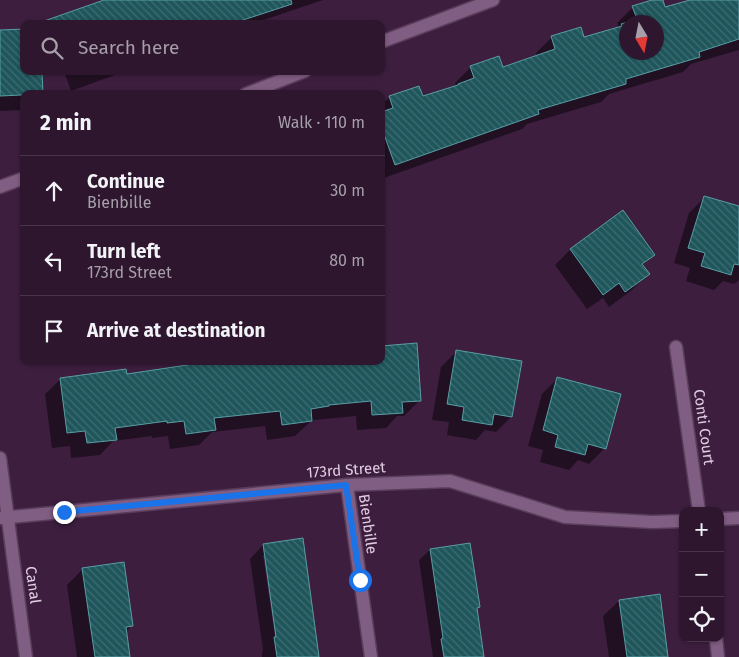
<!DOCTYPE html>
<html lang="en">
<head>
<meta charset="utf-8">
<style>
	:root { --surface:#2e162f; --page:#361f37; --text:#f1f3f6; --muted:#a79faa; --line:#49354b }
	body { margin:0; font-family:"Fira Sans",sans-serif; background:var(--page); color:var(--text) }
	.controls { position:absolute; right:15px; bottom:15px; display:grid; overflow:hidden; border-radius:10px; box-shadow:0 1px 4px #0004 }
	.controls button { width:45px; height:45px; display:grid; place-items:center; padding:0; border:0; border-bottom:1px solid var(--line); background:var(--surface); color:var(--text); font:25px sans-serif }
	.compass { position:absolute; left:619px; top:15px; width:45px; height:45px; border-radius:50%; background:var(--surface); box-shadow:0 1px 4px #0004; rotate:170deg }
	.stop { position:absolute; width:15px; height:15px; margin:-11px; border:4px solid #1a73e8; border-radius:50%; background:#fff }
	.stop.end { background:#1a73e8; border-color:#fff; box-shadow:0 1px 5px #0008 }
	.list { margin:0; padding:0; list-style:none }
	h2 { display:flex; justify-content:space-between; align-items:center; height:65px; margin:0; padding:0 20px; font-size:21px }
	h2 small { font-size:16px; font-weight:400; color:var(--muted) }
	.list li { display:grid; grid-template-columns:32px 1fr auto; gap:15px; align-items:center; box-sizing:border-box; height:70px; padding:0 20px; border-top:1px solid var(--line) }
	.list b { display:block; font-size:19px; white-space:nowrap }
	.list p { margin:0; font-size:16px; white-space:nowrap; color:var(--muted) }
	.list em { font-size:16px; font-style:normal; color:var(--muted) }
	.icon { flex:none; width:28px; height:28px; fill:none; stroke:currentColor; stroke-width:2; stroke-linecap:round; stroke-linejoin:round }
	.map { position:relative; flex:none; width:739px; height:657px; overflow:hidden }
	.search { position:absolute; background:var(--surface); box-shadow:0 1px 4px #0004; left:20px; top:20px; width:365px; height:55px; display:flex; align-items:center; gap:12px; box-sizing:border-box; padding:0 18px; border-radius:10px; color:var(--muted); font-size:19px }
	.panel { position:absolute; background:var(--surface); box-shadow:0 1px 4px #0004; left:20px; top:90px; width:365px; height:275px; border-radius:10px }
	.map>svg:first-child { display:block }
</style>
</head>
<body>
<div class="map">
<svg width="739" height="657" viewBox="0 0 739 657">
	<defs>
		<pattern id="building-back-hatch" width="6" height="6" patternUnits="userSpaceOnUse" patternTransform="scale(1.25)"><rect width="6" height="6" fill="#1e565c"/><path d="M-1 5l2 2M0 0l6 6M5-1l2 2" fill="none" stroke="#3e6d73"/></pattern>
	</defs>
	<rect width="100%" height="100%" fill="#3d1e3f"/>
	<g fill="#0007" fill-rule="evenodd">
		<polygon points="108,0 323,0 252,24 56,24"/>
		<path d="M656,0H662L664,9L694,0H739V50L691,64L683,72L609,94L601,102L527,124L522,129L381,179V105L390,97L422,98L456,86L455,83L471,67L502,69L537,57L536,53L552,37L583,39L619,27L617,23L633,7ZM626,22H656V52H626Z"/>
		<polygon points="0,32 24,94 24,110 0,111"/>
		<polygon points="64,71 126,71 71,91"/>
		<polygon points="705,197 739,207 739,280 734,284 723,281 714,290 686,281 690,268 674,263 689,213"/>
		<polygon points="623,212 653,254 642,266 648,274 632,290 609,307 603,298 587,309 555,265 570,250"/>
		<polygon points="457,351 511,417 496,432 485,430 476,440 447,435 449,422 432,420 441,367"/>
		<polygon points="125,375 420,400 404,416 397,416 386,428 357,430 356,416 314,420 310,422 295,436 267,440 265,426 212,432 199,445 170,449 168,436 152,438 152,436 113,441 100,455 71,458 70,446 52,448 45,394 61,379"/>
		<polygon points="557,379 605,448 589,464 578,460 569,470 540,462 543,450 528,446 542,394"/>
		<path d="M263,545L318,657H262V652L263,650L250,559ZM263,555H266L278,643H276Z"/>
		<polygon points="430,550 476,609 483,657 433,657 419,560"/>
		<polygon points="83,569 131,626 126,632 129,657 77,657 67,585"/>
		<polygon points="619,601 667,657 609,657 603,616"/>
	</g>
	<g fill="url(#building-back-hatch)" stroke="#589ea5" fill-rule="evenodd">
		<polygon points="104,0 291,0 292,4 231,24 45,24 44,21"/>
		<path d="M652,0H663L665,7L690,0H739V39L699,52L700,57L626,79V84L538,110L539,114L395,165L381,126V112L393,108L389,96L419,86L423,96L458,85V84L474,78L470,66L499,56L503,67L555,49L551,36L581,27L584,37L622,26L621,24L637,19L632,6ZM626,22H656V52H626Z"/>
		<polygon points="24,29 24,71 42,71 43,94 0,96 0,30"/>
		<polygon points="704,196 739,206 739,265 734,264 731,275 701,266 705,253 688,248"/>
		<polygon points="623,210 655,255 642,264 650,274 625,292 619,283 603,295 570,249"/>
		<polygon points="417,343 421,401 402,402 403,413 372,415 371,401 329,405 329,406 311,409 312,421 282,425 280,411 214,418 216,430 186,434 184,421 167,423 167,421 115,428 117,440 87,443 85,431 67,433 60,378 126,369 127,374 214,361 381,361 381,346"/>
		<polygon points="456,350 522,361 512,417 494,414 492,425 462,420 464,407 447,404"/>
		<polygon points="557,377 621,394 606,449 588,444 585,455 555,447 558,435 543,430"/>
		<polygon points="303,538 319,657 277,657 274,637 276,637 263,544"/>
		<polygon points="470,543 480,607 477,608 484,657 444,657 441,639 443,638 430,549"/>
		<polygon points="124,562 133,626 126,627 130,657 95,657 82,568"/>
		<polygon points="660,594 668,657 627,657 619,600"/>
	</g>
	<g fill="none" stroke-linecap="round" stroke-linejoin="round">
		<g stroke="#583d5a" stroke-width="15">
			<g id="street">
				<polyline points="381,42 493,0"/>
				<polyline points="246,94 305,71"/>
				<polyline points="0,187 24,178"/>
				<polyline points="676,347 699,511"/>
				<polyline points="0,458 26,657"/>
				<polyline points="347,485 371,657"/>
				<polyline points="0,518 347,485 450,481 565,517 652,522 683,521"/>
				<polyline points="720,519 739,518"/>
				<polyline points="716,638 718,657"/>
			</g>
		</g>
		<use href="#street" stroke="#805d82" stroke-width="12"/>
	</g>
	<g fill="none" stroke-linecap="round" stroke-linejoin="round">
		<polyline stroke="#1a73e8" stroke-width="6" points="64,512 346,485 360,580"/>
	</g>
	<g text-anchor="middle" dominant-baseline="central" stroke-width="4" stroke-linejoin="round" paint-order="stroke">
		<g font-size="15" fill="#e1cde1" stroke="#3d1e3f">
			<text transform="translate(704 427) rotate(82)">Conti Court</text>
			<text transform="translate(346 470) rotate(-4)">173rd Street</text>
			<text transform="translate(368 524) rotate(82)">Bienbille</text>
			<text transform="translate(33 585) rotate(82)">Canal</text>
		</g>
	</g>
</svg>
<div class="controls">
<button>+</button>
<button>−</button>
<button><svg class="icon" aria-label="locate" viewBox="0 0 24 24"><circle cx="12" cy="12" r="6"/><path d="M12 2v4M12 18v4M2 12h4M18 12h4"/></svg></button>
</div>
<svg class="compass" viewBox="-18 -18 36 36"><path d="M0-13l5 13h-10z" fill="#e53935"/><path d="M0 13l5-13h-10z" fill="#a79faa"/></svg>
<div class="stop" style="left:360px;top:580px"></div>
<div class="stop end" style="left:64px;top:512px"></div>
<div class="search"><svg class="icon" aria-label="search" viewBox="0 0 24 24"><circle cx="10" cy="10" r="6"/><path d="M15 15l6 6"/></svg>Search here</div>
<section class="panel">
<h2>2 min<small>Walk · 110 m</small></h2>
<ul class="list">
<li><svg class="icon" aria-label="ahead" viewBox="0 0 24 24"><path d="M12 20V5M6 11l6-6 6 6"/></svg><div><b>Continue</b><p>Bienbille</p></div><em>30 m</em></li>
<li><svg class="icon" aria-label="left" viewBox="0 0 24 24"><path d="M17 20v-9H6M10 6l-5 5 5 5"/></svg><div><b>Turn left</b><p>173rd Street</p></div><em>80 m</em></li>
<li><svg class="icon" aria-label="arrive" viewBox="0 0 24 24"><path d="M6 21V4h12l-3 4 3 4H6"/></svg><div><b>Arrive at destination</b></div></li>
</ul>
</section>
</div>
</body>
</html>
